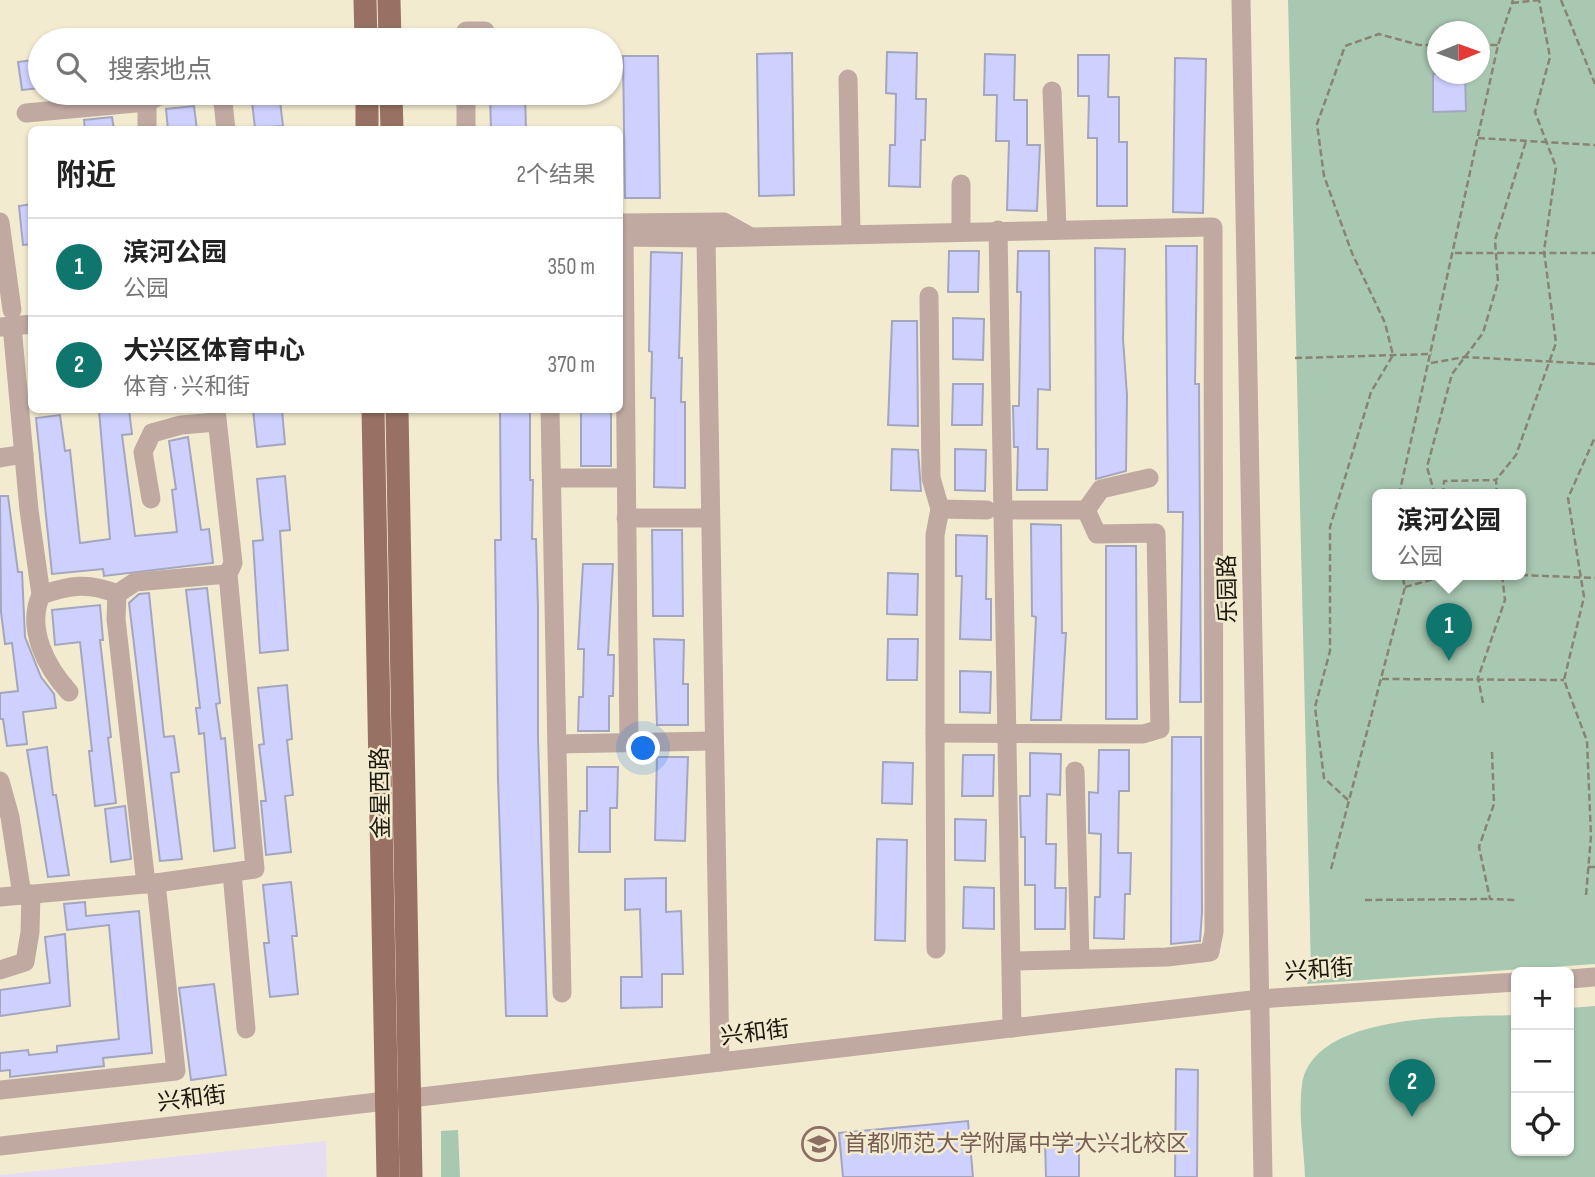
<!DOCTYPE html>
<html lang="zh">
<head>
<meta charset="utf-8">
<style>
	:root { --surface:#fff; --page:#f6f6f6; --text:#222; --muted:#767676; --line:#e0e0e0; --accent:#0f766e }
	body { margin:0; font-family:"Sofia Sans Condensed","Noto Sans SC",sans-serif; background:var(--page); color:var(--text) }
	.controls { position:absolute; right:21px; bottom:21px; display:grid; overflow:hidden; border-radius:10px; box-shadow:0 2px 5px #0004 }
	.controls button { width:63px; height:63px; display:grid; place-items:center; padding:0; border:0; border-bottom:2px solid var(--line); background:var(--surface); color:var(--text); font:35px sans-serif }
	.compass { position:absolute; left:1427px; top:21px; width:63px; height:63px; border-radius:50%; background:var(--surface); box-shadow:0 2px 5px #0004; rotate:89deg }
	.you { position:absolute; left:644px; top:749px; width:24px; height:24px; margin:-18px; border:5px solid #fff; border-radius:50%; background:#1a73e8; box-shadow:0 0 0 10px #1a73e833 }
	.badge { display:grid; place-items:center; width:46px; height:46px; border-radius:50%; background:var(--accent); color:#fff; font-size:23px; font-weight:700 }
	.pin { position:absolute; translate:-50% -58px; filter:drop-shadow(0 2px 4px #0008) }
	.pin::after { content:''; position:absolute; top:37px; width:24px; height:21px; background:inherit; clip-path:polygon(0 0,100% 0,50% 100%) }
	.popup { position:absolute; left:1372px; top:489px; width:154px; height:91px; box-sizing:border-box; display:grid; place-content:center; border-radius:10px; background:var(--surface); filter:drop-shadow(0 2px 5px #0005); font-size:23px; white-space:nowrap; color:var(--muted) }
	.popup b { font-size:26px; color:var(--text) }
	.popup::after { content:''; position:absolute; left:50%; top:100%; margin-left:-14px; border:14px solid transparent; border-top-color:var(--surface) }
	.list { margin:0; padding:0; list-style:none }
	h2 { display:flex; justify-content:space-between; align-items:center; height:91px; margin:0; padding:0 28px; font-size:30px }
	h2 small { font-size:23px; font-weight:400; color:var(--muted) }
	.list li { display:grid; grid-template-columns:46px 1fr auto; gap:21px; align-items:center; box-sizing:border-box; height:98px; padding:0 28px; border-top:2px solid var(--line) }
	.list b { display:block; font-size:26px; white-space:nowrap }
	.list p { margin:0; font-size:23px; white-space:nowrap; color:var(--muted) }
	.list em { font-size:23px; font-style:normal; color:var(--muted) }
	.icon { flex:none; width:38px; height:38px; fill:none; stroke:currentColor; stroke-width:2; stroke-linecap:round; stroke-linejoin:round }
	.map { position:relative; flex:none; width:1595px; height:1177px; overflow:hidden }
	.search { position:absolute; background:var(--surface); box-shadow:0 2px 5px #0004; left:28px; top:28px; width:595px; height:77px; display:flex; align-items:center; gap:18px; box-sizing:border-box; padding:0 24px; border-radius:38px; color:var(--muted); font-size:26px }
	.panel { position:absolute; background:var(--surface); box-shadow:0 2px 5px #0004; left:28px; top:126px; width:595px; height:287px; border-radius:10px }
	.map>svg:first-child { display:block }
</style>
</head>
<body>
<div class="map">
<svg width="1595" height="1177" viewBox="0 0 1595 1177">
	<rect width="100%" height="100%" fill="#f3ebd0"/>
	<polygon fill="#e6ddf2" points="326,1141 327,1177 0,1177 0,1175"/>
	<g fill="#a9c8b2" fill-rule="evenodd">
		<path d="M1288,0H1595V964L1307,984L1311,970ZM1438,32H1480V74H1438ZM1377,495H1521V575H1377Z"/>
		<path d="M1595,1006V1177H1305C1304,1148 1298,1114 1302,1085C1312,1012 1460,1017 1516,1015V1151H1569V1008Z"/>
		<polygon points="458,1130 460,1177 441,1177 441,1131"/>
	</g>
	<g fill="#ced0fd" stroke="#a4a6bf" stroke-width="2">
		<polygon points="887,52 917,53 916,99 926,99 925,140 921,140 920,187 889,186 890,145 895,145 896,94 886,93"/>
		<polygon points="792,53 794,195 759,196 757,54"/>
		<polygon points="985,54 1015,55 1014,100 1027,100 1027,145 1040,145 1037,211 1007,210 1009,141 996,141 997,95 984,95"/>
		<polygon points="1078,55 1109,55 1108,97 1119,97 1119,142 1127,142 1127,206 1097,206 1097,138 1088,138 1089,96 1078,96"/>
		<polygon points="623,56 658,56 660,198 625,198"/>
		<polygon points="1175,58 1206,59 1203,213 1173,212"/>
		<polygon points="40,59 40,88 22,90 18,62"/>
		<polygon points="1433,74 1465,74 1466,111 1433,112"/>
		<polygon points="251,93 279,93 283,126 255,128"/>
		<polygon points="490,93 525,93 526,130 491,130"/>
		<polygon points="194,106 197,130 168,130 166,109"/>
		<polygon points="112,117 114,130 85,130 84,120"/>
		<polygon points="32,204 32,244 23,245 19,206"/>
		<polygon points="1166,246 1197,246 1195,384 1199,384 1201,702 1180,702 1183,512 1168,512"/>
		<polygon points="1095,248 1125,249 1123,339 1127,395 1126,471 1096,479"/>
		<polygon points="949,251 979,251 978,292 948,292"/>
		<polygon points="1018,251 1049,251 1050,390 1038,389 1037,449 1048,449 1047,490 1017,490 1018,447 1014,447 1013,406 1019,406 1021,292 1017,292"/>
		<polygon points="651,252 682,253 679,358 682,358 681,402 685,402 685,488 654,487 655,398 651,398 652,352 649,351"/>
		<polygon points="953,318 984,319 983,360 953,359"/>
		<polygon points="892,321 917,321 918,426 888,425"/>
		<polygon points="953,384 983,384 982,425 952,425"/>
		<polygon points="99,410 129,410 132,434 122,435 135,536 177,532 172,490 176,489 169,441 188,437 201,530 209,529 213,563 104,576 103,569 52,574 36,418 60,415 65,451 70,450 80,543 110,539"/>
		<polygon points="253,410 282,410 285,444 257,447"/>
		<polygon points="500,410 530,410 530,480 533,480 532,539 536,539 538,607 538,739 547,1016 506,1016 498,780 495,540 501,540"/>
		<rect x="581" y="410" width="30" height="56"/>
		<polygon points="892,449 918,450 921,491 891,490"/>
		<polygon points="955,449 986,450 985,491 955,490"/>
		<polygon points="285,476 290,530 280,531 288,650 260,653 253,541 263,540 257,479"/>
		<polygon points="0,496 8,496 18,572 22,572 25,637 41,677 54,694 56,708 23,712 27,744 7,746 3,719 0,719 0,693 18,691 12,643 5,644 1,612"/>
		<polygon points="1031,524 1061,525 1062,633 1066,633 1061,720 1031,720 1036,617 1032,616"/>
		<polygon points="652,530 682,530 683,616 653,616"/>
		<polygon points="956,535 987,536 986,599 991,599 991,640 960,639 962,576 956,576"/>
		<polygon points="1106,546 1136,546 1137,719 1106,719"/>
		<polygon points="583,564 613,564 608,655 614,655 613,696 609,696 609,731 578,731 579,697 583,697 584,649 578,649"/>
		<polygon points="888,573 918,574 917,615 887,614"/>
		<polygon points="207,588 220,703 216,704 221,739 225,738 235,848 214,851 204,733 199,734 196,708 200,708 186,590"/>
		<polygon points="149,593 164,737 174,736 179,772 171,773 182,859 160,861 129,603 139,594"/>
		<polygon points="100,605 103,640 100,640 111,737 108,738 116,803 95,806 89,751 92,751 80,642 55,645 52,610"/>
		<polygon points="654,639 684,640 683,684 688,684 688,725 657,725"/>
		<polygon points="888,639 918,639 917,680 887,680"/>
		<polygon points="960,671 991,672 990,713 960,712"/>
		<polygon points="287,685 292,739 287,740 293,795 285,796 291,852 266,855 261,801 266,801 259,745 264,744 258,688"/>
		<polygon points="1172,737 1201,737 1202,912 1200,941 1171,944"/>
		<polygon points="47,747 53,795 56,795 69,875 48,877 27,750"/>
		<polygon points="1099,750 1129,750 1129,791 1119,791 1118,853 1131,853 1130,894 1125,894 1124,939 1094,938 1095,897 1100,897 1101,834 1089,833 1089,792 1098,793"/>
		<polygon points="1030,753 1061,754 1060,795 1047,794 1046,844 1056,844 1055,888 1066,888 1065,929 1035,929 1035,885 1025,885 1025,837 1021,837 1020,796 1030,796"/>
		<polygon points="963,755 994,755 993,796 962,796"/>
		<polygon points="657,757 688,757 685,841 655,840"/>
		<polygon points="883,762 913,763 912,804 882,803"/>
		<polygon points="587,767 618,767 617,808 610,808 610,852 579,852 580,811 587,811"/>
		<polygon points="125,806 131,859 111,862 105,809"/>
		<polygon points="955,819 986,820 985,861 955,860"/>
		<polygon points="877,839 907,840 905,941 875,940"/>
		<polygon points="666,878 666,912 681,911 683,974 662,974 662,1007 621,1008 621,977 642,977 640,909 625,910 625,879"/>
		<polygon points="291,882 297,936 292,936 298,994 270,997 264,943 269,943 263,885"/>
		<polygon points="964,887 994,888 994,929 963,928"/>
		<polygon points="85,902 86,916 139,911 152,1053 103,1058 104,1066 10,1077 10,1070 0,1071 0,1053 28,1050 29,1055 57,1052 57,1046 119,1039 109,925 67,930 64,904"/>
		<polygon points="65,934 70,1006 0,1016 0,990 50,983 45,937"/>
		<polygon points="214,984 226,1075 191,1080 179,988"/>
		<polygon points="1176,1069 1198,1070 1197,1177 1175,1177"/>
		<polygon points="968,1121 973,1177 843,1177 839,1133"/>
		<polygon points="1079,1141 1079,1177 1046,1177 1045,1142"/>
	</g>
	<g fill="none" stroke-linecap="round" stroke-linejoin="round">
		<g stroke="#898471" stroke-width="2.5" stroke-dasharray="7 3.5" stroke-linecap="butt">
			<polyline points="1561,0 1595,84"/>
			<polyline points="1512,3 1539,0"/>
			<polyline points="1480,45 1498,45"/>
			<polyline points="1478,138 1595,145"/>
			<polyline points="1455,253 1595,253"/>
			<polyline points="1295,358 1432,354"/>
			<polyline points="1431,363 1465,357 1595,364"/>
			<polyline points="1399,495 1498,45 1513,0"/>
			<polyline points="1435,495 1427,467 1452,374 1483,333 1498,282 1495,240 1526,141"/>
			<polyline points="1443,495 1444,481 1496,480"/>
			<polyline points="1497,495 1496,480 1516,455 1556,343 1544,251 1556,167 1535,112 1550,57 1539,0"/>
			<polyline points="1521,575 1595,578"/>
			<polyline points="1405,587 1445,576 1462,575"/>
			<polyline points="1382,679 1564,680"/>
			<polyline points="1483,703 1478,678 1505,600 1502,575"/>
			<polyline points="1492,752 1494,804 1479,847 1490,899 1515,900"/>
			<polyline points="1348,800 1324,778 1315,707 1330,651 1330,527 1371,392 1393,355 1385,323 1352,253 1324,176 1317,124 1345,46 1379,34 1419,45 1438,45"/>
			<polyline points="1588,867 1595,867"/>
			<polyline points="1331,869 1405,587 1402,575"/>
			<polyline points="1586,895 1591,836 1587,741 1564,680 1584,597 1568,498 1595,437"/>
			<polyline points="1365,900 1490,899"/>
		</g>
		<g stroke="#bfa9a1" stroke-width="19">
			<polyline points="1241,0 1263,1177"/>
			<polyline points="466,40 466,31 485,31"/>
			<polyline points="848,79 851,233"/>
			<polyline points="1052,91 1057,229"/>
			<polyline points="222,93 226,130"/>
			<polyline points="466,93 466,130"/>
			<polyline points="26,113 147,102"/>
			<polyline points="147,130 147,102 165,93"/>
			<polyline points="961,184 961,230"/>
			<polyline points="0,222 12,310"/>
			<polyline points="620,223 724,222 749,236"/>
			<polyline points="998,230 1012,1028"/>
			<polyline points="620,237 706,238 720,1062"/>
			<polyline points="624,237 629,743"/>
			<polyline points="706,238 1213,227 1214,932 1210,952 1167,957 1012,961"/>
			<polyline points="929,296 931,478 940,509 935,535 935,733 1143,734 1160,729 1156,533 1097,534 1086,510 1003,510"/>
			<polyline points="12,326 29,510 41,595"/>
			<polyline points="1,327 32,324"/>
			<polyline points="550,410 562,993"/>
			<polyline points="0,458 24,454"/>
			<polyline points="552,478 625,478"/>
			<polyline points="151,499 143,452 152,433 181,425 217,422"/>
			<polyline points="940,509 987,510"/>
			<polyline points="1086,510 1101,489 1149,478"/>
			<polyline points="626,518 710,518"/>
			<path d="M69,692C46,667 26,628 41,595C70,585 89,582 117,594"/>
			<polyline points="935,733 936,949"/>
			<polyline points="557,744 713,741"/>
			<polyline points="1075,771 1080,959"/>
			<polyline points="0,781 10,817 22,895"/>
			<polyline points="232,873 246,1029"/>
			<polyline points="146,884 116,619 117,594 135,582 228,574"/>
			<polyline points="0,897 156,883 255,869 228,574 233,563 216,410"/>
			<polyline points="0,970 25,962 30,932 31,894"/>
			<polyline points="1569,979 1595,977"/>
			<polyline points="0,1090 176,1071 156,883"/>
			<polyline points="0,1146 1260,999 1516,982"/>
		</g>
		<g stroke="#987164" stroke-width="23">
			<polyline points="365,0 366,40"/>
			<polyline points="389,0 390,40"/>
			<polyline points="367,93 367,130"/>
			<polyline points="391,93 392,130"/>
			<polyline points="373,410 388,1177"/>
			<polyline points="397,410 411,1177"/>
		</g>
	</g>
	<defs>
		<g id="school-ring" transform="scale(1.75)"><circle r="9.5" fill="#f3ebd0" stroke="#8d6e63" stroke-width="1.5"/><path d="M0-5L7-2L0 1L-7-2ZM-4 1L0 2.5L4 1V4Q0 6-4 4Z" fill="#8d6e63"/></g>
	</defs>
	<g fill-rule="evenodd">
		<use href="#school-ring" x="819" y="1144"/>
	</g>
	<g text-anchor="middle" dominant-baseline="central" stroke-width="5" stroke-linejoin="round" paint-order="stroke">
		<g font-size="23" fill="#1b180f" stroke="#f3ebd0">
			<text transform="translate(1228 589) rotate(-91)">乐园路</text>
			<text transform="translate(381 793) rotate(-91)">金星西路</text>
			<text transform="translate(1319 970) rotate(-4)">兴和街</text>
			<text transform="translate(755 1033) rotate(-7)">兴和街</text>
			<text transform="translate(192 1099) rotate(-7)">兴和街</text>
		</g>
		<g font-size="23" fill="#785e54" stroke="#f3ebd0" text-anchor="start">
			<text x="844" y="1144">首都师范大学附属中学大兴北校区</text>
		</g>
	</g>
</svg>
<div class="controls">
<button>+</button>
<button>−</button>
<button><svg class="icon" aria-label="locate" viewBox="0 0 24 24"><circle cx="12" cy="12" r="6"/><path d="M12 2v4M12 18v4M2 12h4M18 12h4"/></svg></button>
</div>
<svg class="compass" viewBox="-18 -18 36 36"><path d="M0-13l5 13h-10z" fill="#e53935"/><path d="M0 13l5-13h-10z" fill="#767676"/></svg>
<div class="you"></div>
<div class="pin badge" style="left:1449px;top:661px">1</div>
<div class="popup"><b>滨河公园</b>公园</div>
<div class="pin badge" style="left:1412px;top:1117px">2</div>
<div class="search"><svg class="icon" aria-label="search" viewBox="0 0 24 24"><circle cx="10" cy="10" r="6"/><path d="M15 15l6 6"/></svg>搜索地点</div>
<section class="panel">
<h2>附近<small>2个结果</small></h2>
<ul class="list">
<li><span class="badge">1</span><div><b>滨河公园</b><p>公园</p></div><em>350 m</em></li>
<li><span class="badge">2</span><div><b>大兴区体育中心</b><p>体育 · 兴和街</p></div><em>370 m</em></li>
</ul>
</section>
</div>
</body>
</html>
